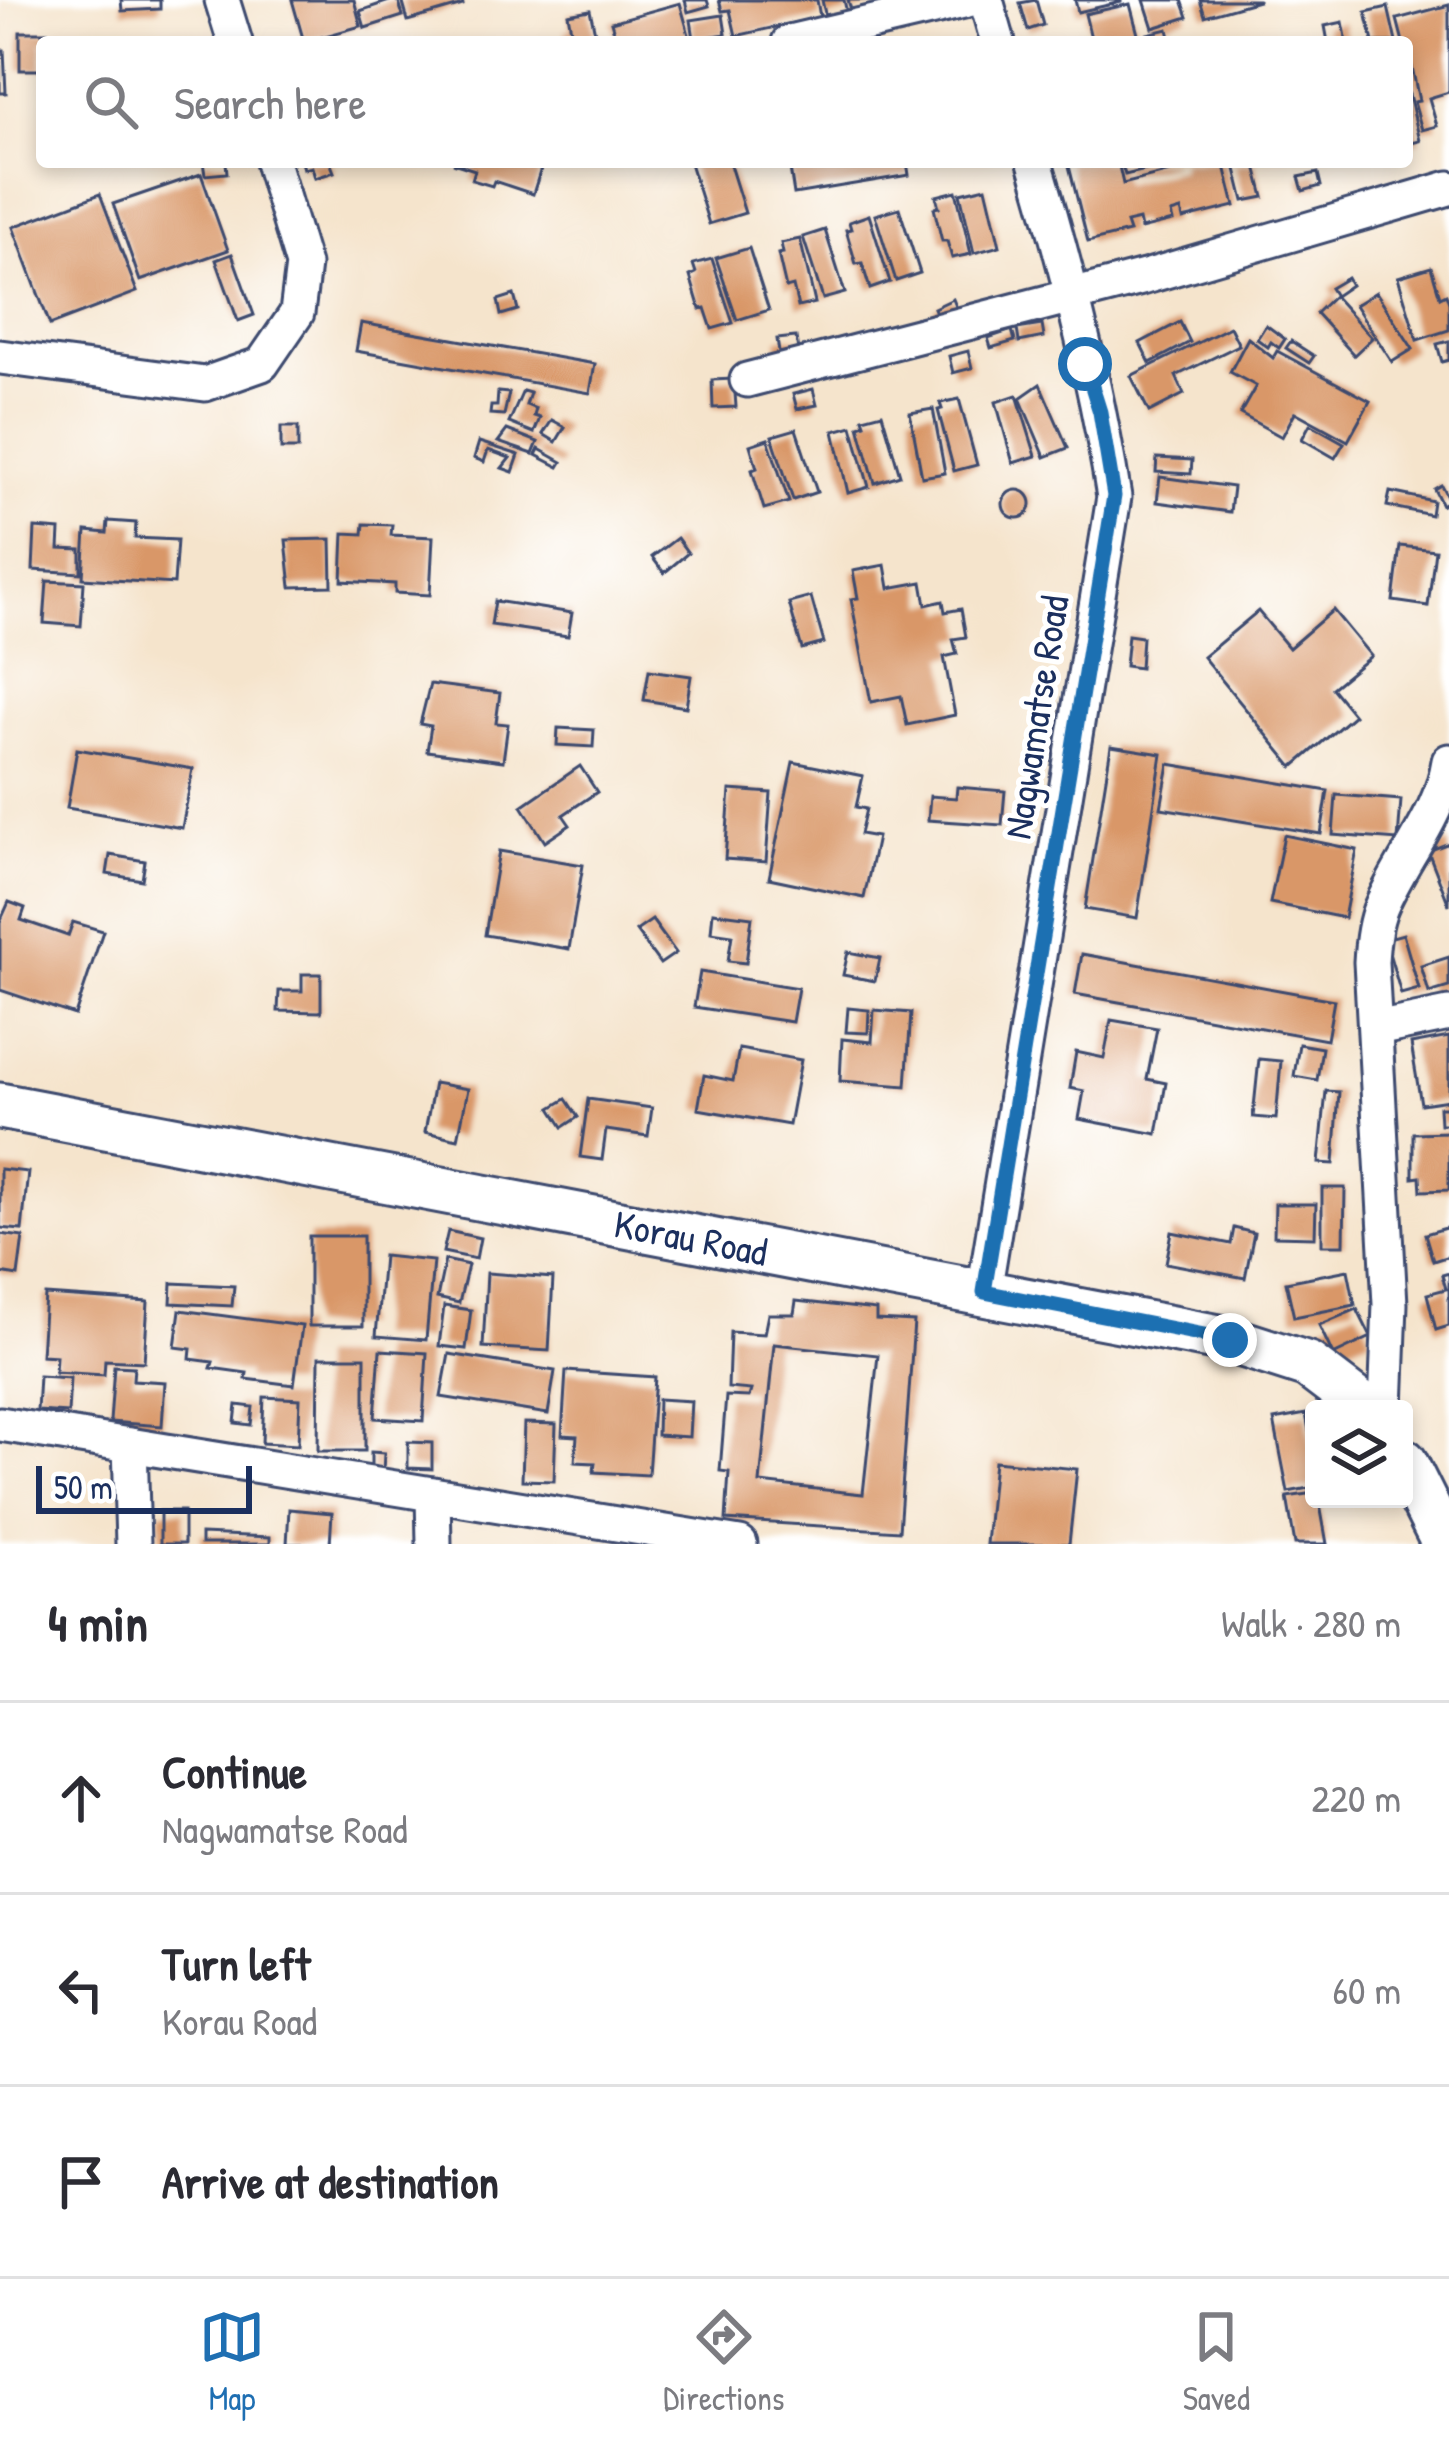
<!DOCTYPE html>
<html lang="en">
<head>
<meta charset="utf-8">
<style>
	:root { --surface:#fff; --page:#f7f7f7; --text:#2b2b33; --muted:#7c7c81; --line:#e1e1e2; --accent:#1f6fb2 }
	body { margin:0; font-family:"Patrick Hand",sans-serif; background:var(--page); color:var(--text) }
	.controls { position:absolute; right:36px; bottom:36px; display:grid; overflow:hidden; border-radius:12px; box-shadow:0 6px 18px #0003 }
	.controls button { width:108px; height:108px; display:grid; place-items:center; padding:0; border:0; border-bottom:3px solid var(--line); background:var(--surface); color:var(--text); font:60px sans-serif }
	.scale { position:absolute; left:36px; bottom:30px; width:216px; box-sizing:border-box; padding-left:12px; border:6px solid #1b2f5e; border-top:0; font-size:33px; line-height:42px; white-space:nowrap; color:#1b2f5e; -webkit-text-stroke:9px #fff; paint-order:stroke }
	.stop { position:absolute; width:36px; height:36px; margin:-27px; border:9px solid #1f6fb2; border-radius:50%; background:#fff }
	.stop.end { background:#1f6fb2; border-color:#fff; box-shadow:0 3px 12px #0008 }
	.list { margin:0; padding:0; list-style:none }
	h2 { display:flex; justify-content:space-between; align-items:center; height:156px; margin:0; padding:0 48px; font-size:51px }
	h2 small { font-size:39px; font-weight:400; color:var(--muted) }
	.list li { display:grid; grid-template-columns:78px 1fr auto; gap:36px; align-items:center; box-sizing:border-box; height:192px; padding:0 48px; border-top:3px solid var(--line) }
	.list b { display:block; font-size:45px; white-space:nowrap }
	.list p { margin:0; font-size:39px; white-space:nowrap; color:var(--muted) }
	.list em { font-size:39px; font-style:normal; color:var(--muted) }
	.icon { flex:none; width:66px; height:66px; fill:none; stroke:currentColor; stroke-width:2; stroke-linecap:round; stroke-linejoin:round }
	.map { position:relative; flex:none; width:1449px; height:1544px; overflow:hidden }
	.search { position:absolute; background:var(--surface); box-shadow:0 6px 18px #0003; left:36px; right:36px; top:36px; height:132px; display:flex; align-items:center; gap:30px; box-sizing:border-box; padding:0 42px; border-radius:12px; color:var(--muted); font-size:45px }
	.sheet { height:732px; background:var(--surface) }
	nav { display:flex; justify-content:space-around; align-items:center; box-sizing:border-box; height:168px; border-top:3px solid var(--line); background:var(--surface); font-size:33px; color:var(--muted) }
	nav a { display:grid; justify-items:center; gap:6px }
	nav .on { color:var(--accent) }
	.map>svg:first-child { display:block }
</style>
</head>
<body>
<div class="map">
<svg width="1449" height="1544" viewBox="0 0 1449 1544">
	<rect width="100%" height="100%" fill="#fff"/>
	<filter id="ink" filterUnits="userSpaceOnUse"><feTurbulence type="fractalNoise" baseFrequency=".00833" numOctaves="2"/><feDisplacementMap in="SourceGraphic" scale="24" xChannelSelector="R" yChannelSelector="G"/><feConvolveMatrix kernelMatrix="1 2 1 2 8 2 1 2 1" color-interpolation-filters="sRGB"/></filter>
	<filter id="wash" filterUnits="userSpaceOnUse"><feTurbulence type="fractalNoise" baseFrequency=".004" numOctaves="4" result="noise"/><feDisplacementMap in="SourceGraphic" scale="48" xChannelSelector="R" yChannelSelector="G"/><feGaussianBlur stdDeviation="2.7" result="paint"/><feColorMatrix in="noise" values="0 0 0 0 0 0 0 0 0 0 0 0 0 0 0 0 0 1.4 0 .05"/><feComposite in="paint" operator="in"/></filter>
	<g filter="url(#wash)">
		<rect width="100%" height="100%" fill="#f5e4cc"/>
		<g id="blocks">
			<g fill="#d99768" fill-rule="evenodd">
				<polygon points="121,0 160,0 160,9 122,11"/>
				<polygon points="292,0 354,0 361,26 304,42"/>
				<polygon points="392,0 398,0 403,16 365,28 360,11"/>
				<polygon points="402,0 462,0 463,5 408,21"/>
				<polygon points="685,0 707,0 709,6 688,12"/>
				<polygon points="719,0 817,0 820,17 736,36 730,10 722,11"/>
				<polygon points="822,0 844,0 847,13 826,18"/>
				<polygon points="848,0 887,0 887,1 852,13"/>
				<polygon points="1036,0 1043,25 1028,30 1020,3"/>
				<polygon points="1075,0 1121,0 1121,2 1078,12"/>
				<polygon points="1144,0 1182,0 1188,17 1153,28"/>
				<polygon points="1200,0 1258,0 1258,1 1205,16"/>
				<polygon points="680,3 691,42 617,42 611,22"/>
				<polygon points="1130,4 1140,42 1092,42 1085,14"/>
				<polygon points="1449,5 1449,92 1429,98 1437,126 1422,130 1414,102 1419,101 1407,42 1403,42 1397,19"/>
				<polygon points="1388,7 1396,42 1373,42 1366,12"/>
				<polygon points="590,10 597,42 566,40 565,31 571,30 568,14"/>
				<polygon points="723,15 726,34 694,39 691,20"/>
				<polygon points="1343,22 1347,42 1328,42 1325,26"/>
				<polygon points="1168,29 1171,42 1149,42 1147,34"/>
				<polygon points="20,32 48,32 48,42 42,42 42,70 20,70"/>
				<polygon points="0,50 4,50 6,93 0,93"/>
				<polygon points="1409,94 1420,141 1407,144 1407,95"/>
				<polygon points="203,162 226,162 227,173 205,175"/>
				<polygon points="302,162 330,162 334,172 315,178 312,167 304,169"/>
				<polygon points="543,162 533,194 494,181 492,186 472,180 475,170 453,163"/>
				<polygon points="729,162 745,213 709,224 690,163"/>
				<polygon points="789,162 907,162 909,175 794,194"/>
				<polygon points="1068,162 1118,162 1123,184 1182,169 1181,162 1224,162 1235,206 1183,219 1181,210 1171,213 1173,221 1141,229 1139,220 1126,223 1129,232 1088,242"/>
				<polygon points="1121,162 1171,162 1171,164 1125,175"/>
				<polygon points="1255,162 1264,197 1244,201 1235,165"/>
				<polygon points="1318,173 1321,186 1303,191 1299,177"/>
				<polygon points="201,174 228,250 140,281 113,204"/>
				<polygon points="986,187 1000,246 974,253 960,193"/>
				<polygon points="956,191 971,254 952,258 947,241 942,241 934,208 939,207 936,196"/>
				<polygon points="100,194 137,292 50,325 13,227"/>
				<polygon points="899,208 920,273 896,281 875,215"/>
				<polygon points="869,215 890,282 870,289 862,263 856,264 846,230 851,229 849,222"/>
				<polygon points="825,230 845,293 823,299 803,237"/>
				<polygon points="800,239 815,303 798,307 793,286 786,288 778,254 783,253 781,243"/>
				<polygon points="749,248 769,310 737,320 716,258"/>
				<polygon points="232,254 254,315 238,321 216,260"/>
				<polygon points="712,259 733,323 712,329 705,308 700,309 690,276 696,273 693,264"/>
				<polygon points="1431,267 1440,297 1446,294 1449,303 1449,330 1417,340 1398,277"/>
				<polygon points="1347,278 1351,285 1335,296 1330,288"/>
				<polygon points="1376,292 1413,349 1392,362 1355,305"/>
				<polygon points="514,295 518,310 501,315 498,300"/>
				<polygon points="1334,296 1372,338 1354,355 1316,313"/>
				<polygon points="953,299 961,319 942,327 934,308"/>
				<polygon points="1180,322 1190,342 1150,363 1140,343"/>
				<polygon points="361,323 595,364 590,393 356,351"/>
				<polygon points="1042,325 1044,337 1019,342 1017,329"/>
				<polygon points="1266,325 1285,339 1279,348 1271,342 1268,347 1257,339"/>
				<polygon points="1230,327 1239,345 1176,376 1184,394 1149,412 1131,376"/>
				<polygon points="1012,330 1015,341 991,348 988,338"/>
				<polygon points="796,337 799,357 780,359 777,339"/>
				<polygon points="1248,338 1273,358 1277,351 1370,401 1348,441 1295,412 1282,437 1240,414 1256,386 1230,372"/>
				<polygon points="1291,341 1314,356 1309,363 1286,348"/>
				<polygon points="1449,341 1449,360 1442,362 1437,344"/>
				<polygon points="968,351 972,368 953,373 949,356"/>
				<polygon points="734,379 736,407 713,408 712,380"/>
				<polygon points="1040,384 1068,448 1045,457 1020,398"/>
				<polygon points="813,389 817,405 797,409 793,394"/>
				<polygon points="523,391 530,393 526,405 536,409 534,416 540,418 534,433 509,423"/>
				<polygon points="498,392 509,393 504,415 490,414 491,406 497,406"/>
				<polygon points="1017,395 1036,456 1013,463 996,402"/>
				<polygon points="959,399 977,465 954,471 938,410 942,409 940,403"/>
				<polygon points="933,409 945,473 922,477 910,413"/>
				<polygon points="882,413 900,475 875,483 859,426 865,424 863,418"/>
				<polygon points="552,420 565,427 556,442 543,434"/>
				<polygon points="1310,424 1344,443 1335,458 1302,439"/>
				<polygon points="852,426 869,487 848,493 834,431"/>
				<rect x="281" y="427" width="17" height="22"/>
				<polygon points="796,429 817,492 793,500 772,436"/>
				<polygon points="507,430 538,442 533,454 498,442"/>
				<polygon points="768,439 789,502 764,509 752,470 757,468 750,445"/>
				<polygon points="479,442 519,455 513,472 502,468 510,458 488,450 484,462 474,458"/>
				<polygon points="539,449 562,462 559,467 536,455"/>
				<polygon points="1157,458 1192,460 1191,474 1156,472"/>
				<polygon points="1160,477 1233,487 1230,512 1157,502"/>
				<polygon points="1441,485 1449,500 1442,505 1434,489"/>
				<circle cx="1017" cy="504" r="14"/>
				<polygon points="1390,492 1433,501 1431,515 1387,506"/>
				<polygon points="108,521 136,523 135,538 177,540 174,584 83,578 86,531 107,533"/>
				<polygon points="364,524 392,525 391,535 433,537 430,595 395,593 395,584 342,581 344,533 363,534"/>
				<polygon points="35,528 60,530 59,549 81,550 81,573 33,570"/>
				<polygon points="677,538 688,553 664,573 652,557"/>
				<polygon points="331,539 332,586 291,587 286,540"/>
				<polygon points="1400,546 1435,550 1428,606 1393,601"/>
				<polygon points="885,565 889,588 922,582 926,605 943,601 945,612 961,609 966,637 953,639 957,654 944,657 955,715 907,725 901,696 871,702 851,599 858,598 853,571"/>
				<polygon points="47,581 84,583 81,626 44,623"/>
				<polygon points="811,597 824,643 802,649 789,603"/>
				<polygon points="495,601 572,613 568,636 491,625"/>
				<polygon points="1333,610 1371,656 1332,688 1354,715 1293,767 1203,657 1258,611 1289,648"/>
				<polygon points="1128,635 1142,637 1140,668 1125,666"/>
				<polygon points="649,670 691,676 686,707 644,700"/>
				<polygon points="430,684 500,693 496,723 508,724 503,761 427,751 431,726 420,724"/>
				<polygon points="558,728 594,730 593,747 557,745"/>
				<polygon points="1111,746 1162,754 1137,918 1085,909"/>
				<polygon points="77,749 193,769 182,828 67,808"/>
				<polygon points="793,762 863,776 856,807 866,809 860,834 877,837 864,898 769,878"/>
				<polygon points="1169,764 1328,791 1321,834 1161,808"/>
				<polygon points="580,766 597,792 563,815 570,825 545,842 522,806"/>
				<polygon points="957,787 1005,791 1002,825 928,820 930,796 956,798"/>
				<polygon points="730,790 771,793 766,862 725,859"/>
				<polygon points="1336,795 1401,800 1398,840 1333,835"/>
				<polygon points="1284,835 1357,850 1344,918 1270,903"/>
				<polygon points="1449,843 1449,905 1428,851"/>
				<polygon points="499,851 583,865 569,949 485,935"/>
				<polygon points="110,855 145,861 142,880 107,874"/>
				<polygon points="9,902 25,908 21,920 68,936 73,922 103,931 75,1015 0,990 0,922"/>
				<polygon points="713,912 752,917 746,963 728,961 732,935 711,932"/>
				<polygon points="652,920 676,953 660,964 636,931"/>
				<polygon points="1403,934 1419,989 1401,994 1385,939"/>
				<polygon points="848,952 880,958 875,981 843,975"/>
				<polygon points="1082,954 1334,1000 1327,1040 1075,994"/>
				<polygon points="1449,957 1449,987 1429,993 1421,966"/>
				<polygon points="700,972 798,988 792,1022 694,1007"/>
				<polygon points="302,974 321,974 321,1012 278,1011 279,991 302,991"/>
				<polygon points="848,1008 869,1010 868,1033 846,1032"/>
				<polygon points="874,1010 911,1013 906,1086 840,1081 842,1039 872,1042"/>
				<polygon points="1111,1020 1157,1028 1147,1079 1166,1083 1157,1134 1079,1119 1084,1091 1070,1088 1076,1052 1104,1058"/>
				<polygon points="1449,1037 1449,1100 1421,1104 1411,1044"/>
				<polygon points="1299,1044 1322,1048 1317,1080 1294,1076"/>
				<polygon points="739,1049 801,1060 789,1125 698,1109 704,1075 733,1081"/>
				<polygon points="1259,1059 1281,1061 1276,1119 1253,1117"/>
				<polygon points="434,1083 468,1089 458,1139 425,1132"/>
				<polygon points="1326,1091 1339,1092 1334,1164 1319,1163"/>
				<polygon points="566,1099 578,1117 563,1127 551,1108"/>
				<polygon points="588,1099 652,1108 648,1136 606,1130 602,1160 580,1157"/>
				<polygon points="1439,1107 1449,1107 1449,1124 1440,1124"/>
				<polygon points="1449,1132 1449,1190 1421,1191 1420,1177 1413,1178 1413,1133"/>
				<polygon points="0,1169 28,1172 22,1230 0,1228"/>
				<polygon points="1322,1188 1345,1188 1344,1245 1322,1245"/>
				<polygon points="1275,1204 1316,1204 1315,1237 1274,1236"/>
				<polygon points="1449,1227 1449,1256 1433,1261 1425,1234"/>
				<polygon points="1234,1228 1254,1233 1245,1278 1166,1263 1172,1232 1231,1244"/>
				<polygon points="448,1231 480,1238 476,1259 443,1252"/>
				<polygon points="0,1234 23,1237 18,1276 0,1273"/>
				<rect x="309" y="1236" width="54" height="90"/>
				<polygon points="383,1256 433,1261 426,1340 376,1336"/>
				<polygon points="445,1260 468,1265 459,1303 437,1298"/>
				<polygon points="1348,1270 1355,1305 1294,1317 1286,1282"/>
				<polygon points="487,1273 553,1278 549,1351 483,1347"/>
				<polygon points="1449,1273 1449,1326 1436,1330 1427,1294 1446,1289 1442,1275"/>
				<polygon points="172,1283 234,1286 232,1306 171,1303"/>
				<polygon points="45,1295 148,1302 144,1362 105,1360 104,1375 55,1372 56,1356 41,1355"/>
				<path d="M796,1301L876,1310V1320L914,1322L899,1531L726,1520L729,1472L720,1471L726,1396L749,1397L751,1390L728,1388L730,1332L764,1334L768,1314H794ZM774,1344L878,1355L863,1494L760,1483Z"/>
				<polygon points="444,1306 471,1310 466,1349 439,1346"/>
				<polygon points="1357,1309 1371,1337 1333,1355 1319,1325"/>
				<polygon points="180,1310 302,1326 294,1385 246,1379 247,1373 211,1368 213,1362 190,1359 191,1349 175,1347"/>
				<polygon points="380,1350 427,1353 423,1421 375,1418"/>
				<polygon points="449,1354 555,1371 548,1414 441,1397"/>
				<polygon points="319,1357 365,1357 365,1451 318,1451"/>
				<polygon points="114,1366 134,1367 133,1380 165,1382 162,1426 110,1422"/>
				<polygon points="566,1371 655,1377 648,1475 594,1472 595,1463 575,1462 577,1436 562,1435"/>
				<polygon points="39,1376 70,1378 68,1413 37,1411"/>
				<polygon points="264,1397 300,1399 298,1445 262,1443"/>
				<polygon points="658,1399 691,1401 689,1437 657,1435"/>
				<polygon points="237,1405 253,1407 251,1425 235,1423"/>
				<polygon points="1306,1414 1314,1459 1314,1487 1288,1492 1274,1420"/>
				<polygon points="524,1423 556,1424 554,1481 522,1480"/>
				<polygon points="408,1442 432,1443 432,1469 408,1468"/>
				<polygon points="371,1452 384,1453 383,1472 371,1472"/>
				<polygon points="994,1461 1077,1469 1069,1544 986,1544"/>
				<polygon points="1314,1493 1314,1499 1319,1499 1327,1544 1295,1544 1287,1497"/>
				<polygon points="289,1509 332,1513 330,1544 287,1544"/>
				<rect x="160" y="1511" width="24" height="33"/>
				<polygon points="201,1534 270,1537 270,1544 201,1544"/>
			</g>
		</g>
	</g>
	<g filter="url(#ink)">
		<use href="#blocks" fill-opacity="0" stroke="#3c4a6e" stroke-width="3"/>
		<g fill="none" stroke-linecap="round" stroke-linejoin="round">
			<g stroke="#3c4a6e" stroke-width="39">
				<g id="street">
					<polyline points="222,0 235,42"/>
					<polyline points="986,0 998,42"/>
					<polyline points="789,42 968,0"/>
					<polyline points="0,357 205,384 262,364 297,313 303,265 272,162"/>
					<polyline points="747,380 1145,277 1449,188"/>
					<polyline points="1376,1029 1449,1014"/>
					<path d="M984,1292L1114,497C1096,383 1068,272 1035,162"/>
					<path d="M1386,1409L1390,1304L1371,962C1372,943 1374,924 1381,907C1402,858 1441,815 1449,761"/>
					<polyline points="0,1424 740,1544"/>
					<polyline points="130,1445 133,1544"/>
					<polyline points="433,1494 434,1544"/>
				</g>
			</g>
			<g stroke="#3c4a6e" stroke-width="51">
				<g id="secondary">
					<polyline points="0,1106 1230,1340 1308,1365 1366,1409"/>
					<polyline points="1404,1462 1445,1544"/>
				</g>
			</g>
			<use href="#street" stroke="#fff" stroke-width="33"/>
			<use href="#secondary" stroke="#fff" stroke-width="45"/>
		</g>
	</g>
	<g fill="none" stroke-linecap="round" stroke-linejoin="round" filter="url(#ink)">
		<polyline stroke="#1f6fb2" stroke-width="15" points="1085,364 1100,412 1114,496 984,1292 1230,1340"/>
	</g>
	<g text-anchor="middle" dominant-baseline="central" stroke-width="10" stroke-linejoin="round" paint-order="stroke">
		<g font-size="39" fill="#1b2f5e" stroke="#fff">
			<text transform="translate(1035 717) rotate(-81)">Nagwamatse Road</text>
			<text transform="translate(691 1237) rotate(11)">Korau Road</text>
		</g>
	</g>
</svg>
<div class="controls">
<button><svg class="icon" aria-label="layers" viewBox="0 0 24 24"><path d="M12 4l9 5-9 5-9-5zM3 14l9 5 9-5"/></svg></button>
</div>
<div class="scale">50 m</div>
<div class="stop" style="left:1085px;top:364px"></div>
<div class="stop end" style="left:1230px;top:1340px"></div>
<div class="search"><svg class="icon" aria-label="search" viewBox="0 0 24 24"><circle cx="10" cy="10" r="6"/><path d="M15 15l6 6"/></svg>Search here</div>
</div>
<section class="sheet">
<h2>4 min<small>Walk · 280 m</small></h2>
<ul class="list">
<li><svg class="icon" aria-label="ahead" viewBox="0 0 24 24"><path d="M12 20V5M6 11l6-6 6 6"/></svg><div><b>Continue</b><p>Nagwamatse Road</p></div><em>220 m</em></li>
<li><svg class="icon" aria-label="left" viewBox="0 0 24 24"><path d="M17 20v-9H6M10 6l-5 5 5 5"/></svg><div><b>Turn left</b><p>Korau Road</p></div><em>60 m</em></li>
<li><svg class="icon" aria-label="arrive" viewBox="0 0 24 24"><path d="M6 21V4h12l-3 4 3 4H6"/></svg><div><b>Arrive at destination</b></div></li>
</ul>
</section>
<nav>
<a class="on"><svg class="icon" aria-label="map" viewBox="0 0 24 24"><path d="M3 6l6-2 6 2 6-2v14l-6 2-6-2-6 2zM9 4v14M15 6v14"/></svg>Map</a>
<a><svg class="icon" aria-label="directions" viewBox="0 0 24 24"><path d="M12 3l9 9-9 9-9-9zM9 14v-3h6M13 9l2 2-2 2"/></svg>Directions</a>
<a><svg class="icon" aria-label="saved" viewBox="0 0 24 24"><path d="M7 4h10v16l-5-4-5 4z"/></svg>Saved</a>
</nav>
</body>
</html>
